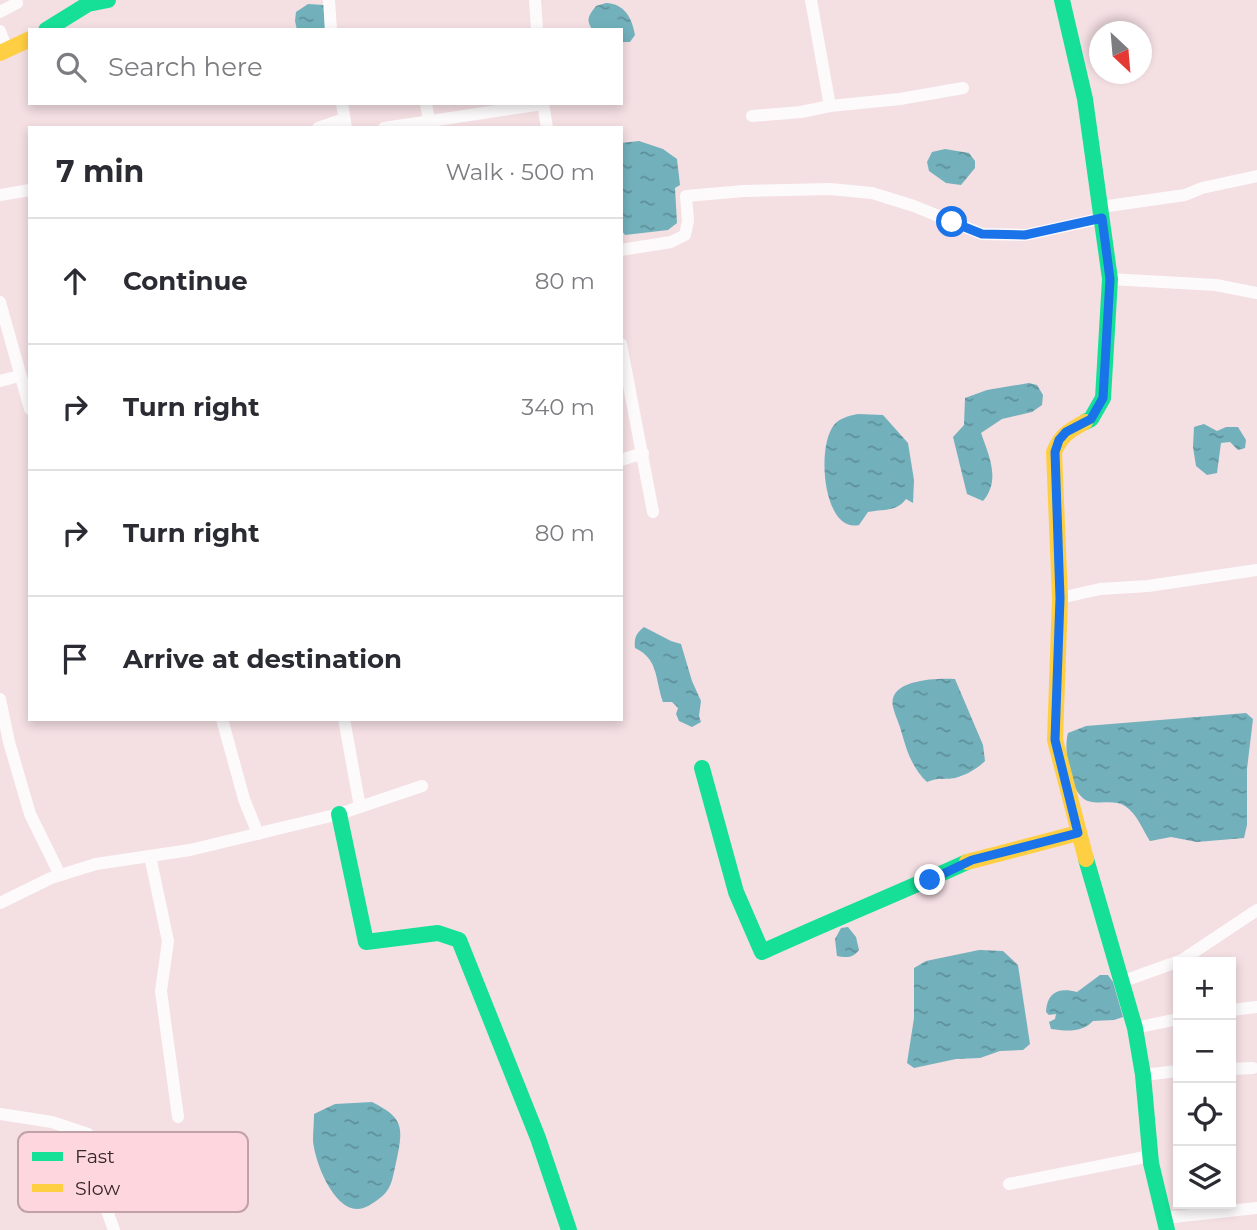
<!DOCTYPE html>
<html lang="en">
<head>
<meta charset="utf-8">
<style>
	:root { --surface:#fff; --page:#f7f7f7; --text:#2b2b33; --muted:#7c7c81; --line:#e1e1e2 }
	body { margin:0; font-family:Montserrat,sans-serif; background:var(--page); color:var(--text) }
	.controls { position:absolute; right:21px; bottom:21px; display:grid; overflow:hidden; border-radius:0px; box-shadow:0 4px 10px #0003 }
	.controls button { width:63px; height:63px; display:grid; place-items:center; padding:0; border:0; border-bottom:2px solid var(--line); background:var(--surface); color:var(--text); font:35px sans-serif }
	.compass { position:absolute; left:1089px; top:21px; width:63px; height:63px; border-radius:50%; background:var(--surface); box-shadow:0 4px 10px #0003; rotate:154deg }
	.stop { position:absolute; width:21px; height:21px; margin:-16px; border:5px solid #1a73e8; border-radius:50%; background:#fff }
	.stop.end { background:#1a73e8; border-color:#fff; box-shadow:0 2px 7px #0008 }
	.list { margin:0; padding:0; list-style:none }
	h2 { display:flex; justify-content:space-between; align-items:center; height:91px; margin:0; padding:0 28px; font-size:30px }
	h2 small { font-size:23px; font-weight:400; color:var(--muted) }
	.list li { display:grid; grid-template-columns:46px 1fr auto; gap:21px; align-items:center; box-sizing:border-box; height:126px; padding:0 28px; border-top:2px solid var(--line) }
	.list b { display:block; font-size:26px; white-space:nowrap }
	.list em { font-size:23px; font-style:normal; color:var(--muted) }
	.icon { flex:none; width:38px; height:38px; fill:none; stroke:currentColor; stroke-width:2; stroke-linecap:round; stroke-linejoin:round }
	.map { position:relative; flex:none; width:1257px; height:1230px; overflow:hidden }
	.search { position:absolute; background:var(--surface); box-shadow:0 4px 10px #0003; left:28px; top:28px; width:595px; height:77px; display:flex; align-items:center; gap:18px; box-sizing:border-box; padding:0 24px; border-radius:0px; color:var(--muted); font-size:26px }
	.panel { position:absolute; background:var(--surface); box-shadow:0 4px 10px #0003; left:28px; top:126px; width:595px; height:595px; border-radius:0px }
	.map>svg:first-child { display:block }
</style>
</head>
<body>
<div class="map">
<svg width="1257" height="1230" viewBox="0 0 1257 1230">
	<defs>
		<pattern id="water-ripples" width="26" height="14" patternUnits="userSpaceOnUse" patternTransform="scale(1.75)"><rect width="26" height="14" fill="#72b1bc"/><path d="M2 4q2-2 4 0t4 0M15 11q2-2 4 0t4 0" fill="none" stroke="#5e9099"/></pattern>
	</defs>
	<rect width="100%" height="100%" fill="#f4dfe3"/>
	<g fill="url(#water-ripples)">
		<path d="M606,3C625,4 632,18 635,35L630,42H621V30H593C585,20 589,15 596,6Z"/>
		<polygon points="308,4 324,5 325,30 297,30 295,21 296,12"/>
		<polygon points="639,141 663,149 677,159 680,185 675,188 677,223 668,230 625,235 621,230 621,143"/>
		<polygon points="945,149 969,153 975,161 975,168 961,185 946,183 929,171 927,162 932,152"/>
		<path d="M1029,383L1037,385L1043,395L1042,405L1032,412L1002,419L981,433C989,456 1001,480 983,501L967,494L953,437L964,425L965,398L987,390Z"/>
		<path d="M858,414L883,415L908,443L914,480L913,503L906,499C897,512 882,509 868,512L859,525C823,533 816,447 834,425C840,418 848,416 858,414Z"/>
		<polygon points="1204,424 1217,431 1226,427 1238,427 1246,440 1245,448 1238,450 1230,442 1221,443 1217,473 1207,475 1196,466 1193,447 1194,427"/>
		<path d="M644,627L671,641L681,644L692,681L701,701L699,716L701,722L692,727L679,721L676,714L678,708L672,702H663C655,680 659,659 635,648C634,638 636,633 644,627Z"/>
		<path d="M955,679L983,745L985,761C977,769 966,775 955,778C944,780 939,777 927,782C913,769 907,752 902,734C900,725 895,716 893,707C887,679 937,678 955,679Z"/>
		<path d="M1246,713L1253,719L1247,769V825L1244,838L1197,842L1171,837L1150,841C1142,829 1138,815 1125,806C1114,799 1100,805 1088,801C1070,795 1063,749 1068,733L1086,726Z"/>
		<path d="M848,927L856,937L859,950C853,958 847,958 837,956L835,939L841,928Z"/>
		<polygon points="979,950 1003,951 1018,965 1030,1044 1023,1050 1000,1051 980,1058 956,1059 914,1068 907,1063 914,1018 914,968 926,961"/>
		<path d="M1100,975H1108L1113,982L1123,1017L1114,1020L1093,1021C1082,1033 1066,1031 1051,1029L1049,1022L1055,1019L1056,1014L1049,1015L1046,1012C1047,993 1058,987 1077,992Z"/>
		<path d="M372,1102C402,1117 404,1126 397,1158C391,1184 393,1192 368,1206C338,1223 315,1164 313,1141C313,1132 314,1123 314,1114L335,1104Z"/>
	</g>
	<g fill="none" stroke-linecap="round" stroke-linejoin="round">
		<g stroke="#fdfafb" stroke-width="12">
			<polyline points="329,0 331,30"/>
			<polyline points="535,0 537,30"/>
			<polyline points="811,0 830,106 900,99 963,88"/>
			<polyline points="0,12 17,3 16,0"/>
			<polyline points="0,31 7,50"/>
			<polyline points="342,103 346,128"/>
			<polyline points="426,103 430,127"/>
			<polyline points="543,103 547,128"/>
			<polyline points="752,116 801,112 830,106"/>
			<polyline points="318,128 344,119"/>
			<polyline points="384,128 543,104"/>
			<polyline points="0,195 30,190"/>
			<polyline points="1101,207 1185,195 1202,188 1257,176"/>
			<polyline points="621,250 671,242 685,235 688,221 686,196 744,191 830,189 872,193 914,206 982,234 1025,235 1103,218"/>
			<polyline points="1110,279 1216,285 1257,293"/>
			<polyline points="0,302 30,409"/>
			<polyline points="621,344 653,512"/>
			<polyline points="0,381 19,376"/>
			<polyline points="621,460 643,453"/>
			<polyline points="1060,598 1100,589 1148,586 1257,570"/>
			<polyline points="0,699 9,742 30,814 60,875"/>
			<polyline points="222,719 244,799 258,834"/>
			<polyline points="344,719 360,807"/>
			<polyline points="150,856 168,941 161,991 178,1117"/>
			<polyline points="0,903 51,878 96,864 190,850 339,814 422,786"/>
			<polyline points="1121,982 1182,960 1257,910"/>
			<polyline points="1231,1010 1257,1007"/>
			<polyline points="1135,1028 1178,1019"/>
			<polyline points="1231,1069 1253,1068"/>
			<polyline points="1143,1075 1178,1071"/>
			<polyline points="0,1114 52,1122 88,1134 92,1140 97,1183 114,1230"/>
			<polyline points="1009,1184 1150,1156"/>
			<polyline points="1164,1218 1257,1208"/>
		</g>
		<g stroke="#16e098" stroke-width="16">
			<polyline points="1062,0 1085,99 1110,279 1103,398 1091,419 1085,422"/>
			<polyline points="46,30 88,4 108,0"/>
			<path d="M702,768L736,892L762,952C830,921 899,893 967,862"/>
			<polyline points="339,814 366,942 438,933 459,940 538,1138 569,1230"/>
			<polyline points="1086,859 1135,1028 1143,1075 1151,1163 1167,1230"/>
		</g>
		<g stroke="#ffcf43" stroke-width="16">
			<polyline points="0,53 30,39"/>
			<path d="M1085,422C1070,430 1061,435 1054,452L1060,598L1055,740L1086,859"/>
			<polyline points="967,862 1078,833"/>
		</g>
	</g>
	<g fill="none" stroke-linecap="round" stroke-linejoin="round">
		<polyline stroke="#1a73e8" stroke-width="9" points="930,880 972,860 1078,833 1055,740 1060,598 1055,452 1059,440 1066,432 1091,419 1103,398 1110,279 1102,218 1025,235 982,234 952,222"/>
	</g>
	<rect x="18" y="1132" width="230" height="80" rx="10" fill="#fdd6de" stroke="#c1a1a8" stroke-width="2"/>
	<rect x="32" y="1152" width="31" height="9" fill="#16e098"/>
	<rect x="32" y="1184" width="31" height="8" fill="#ffcf43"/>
	<g font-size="19" fill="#352629">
		<text x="75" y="1163">Fast</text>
		<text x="75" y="1195">Slow</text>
	</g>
</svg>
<div class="controls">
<button>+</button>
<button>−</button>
<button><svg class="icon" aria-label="locate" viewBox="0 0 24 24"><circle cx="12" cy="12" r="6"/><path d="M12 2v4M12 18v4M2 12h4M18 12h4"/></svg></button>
<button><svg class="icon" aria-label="layers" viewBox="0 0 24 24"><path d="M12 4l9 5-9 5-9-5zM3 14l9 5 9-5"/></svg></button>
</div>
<svg class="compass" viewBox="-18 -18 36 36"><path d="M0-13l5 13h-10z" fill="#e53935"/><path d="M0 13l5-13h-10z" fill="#7c7c81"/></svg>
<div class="stop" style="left:952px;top:222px"></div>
<div class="stop end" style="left:930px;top:880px"></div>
<div class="search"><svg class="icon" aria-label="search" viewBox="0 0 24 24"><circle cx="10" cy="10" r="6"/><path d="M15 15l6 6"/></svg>Search here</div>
<section class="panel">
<h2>7 min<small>Walk · 500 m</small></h2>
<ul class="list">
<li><svg class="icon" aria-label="ahead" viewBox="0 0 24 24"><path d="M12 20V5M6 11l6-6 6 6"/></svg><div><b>Continue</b></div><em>80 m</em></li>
<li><svg class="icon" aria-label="right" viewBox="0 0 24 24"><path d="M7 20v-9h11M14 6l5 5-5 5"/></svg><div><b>Turn right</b></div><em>340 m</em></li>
<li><svg class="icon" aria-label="right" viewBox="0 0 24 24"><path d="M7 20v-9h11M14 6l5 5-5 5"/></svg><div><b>Turn right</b></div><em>80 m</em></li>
<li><svg class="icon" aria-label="arrive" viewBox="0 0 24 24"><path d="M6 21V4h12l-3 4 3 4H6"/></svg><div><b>Arrive at destination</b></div></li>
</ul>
</section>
</div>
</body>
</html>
